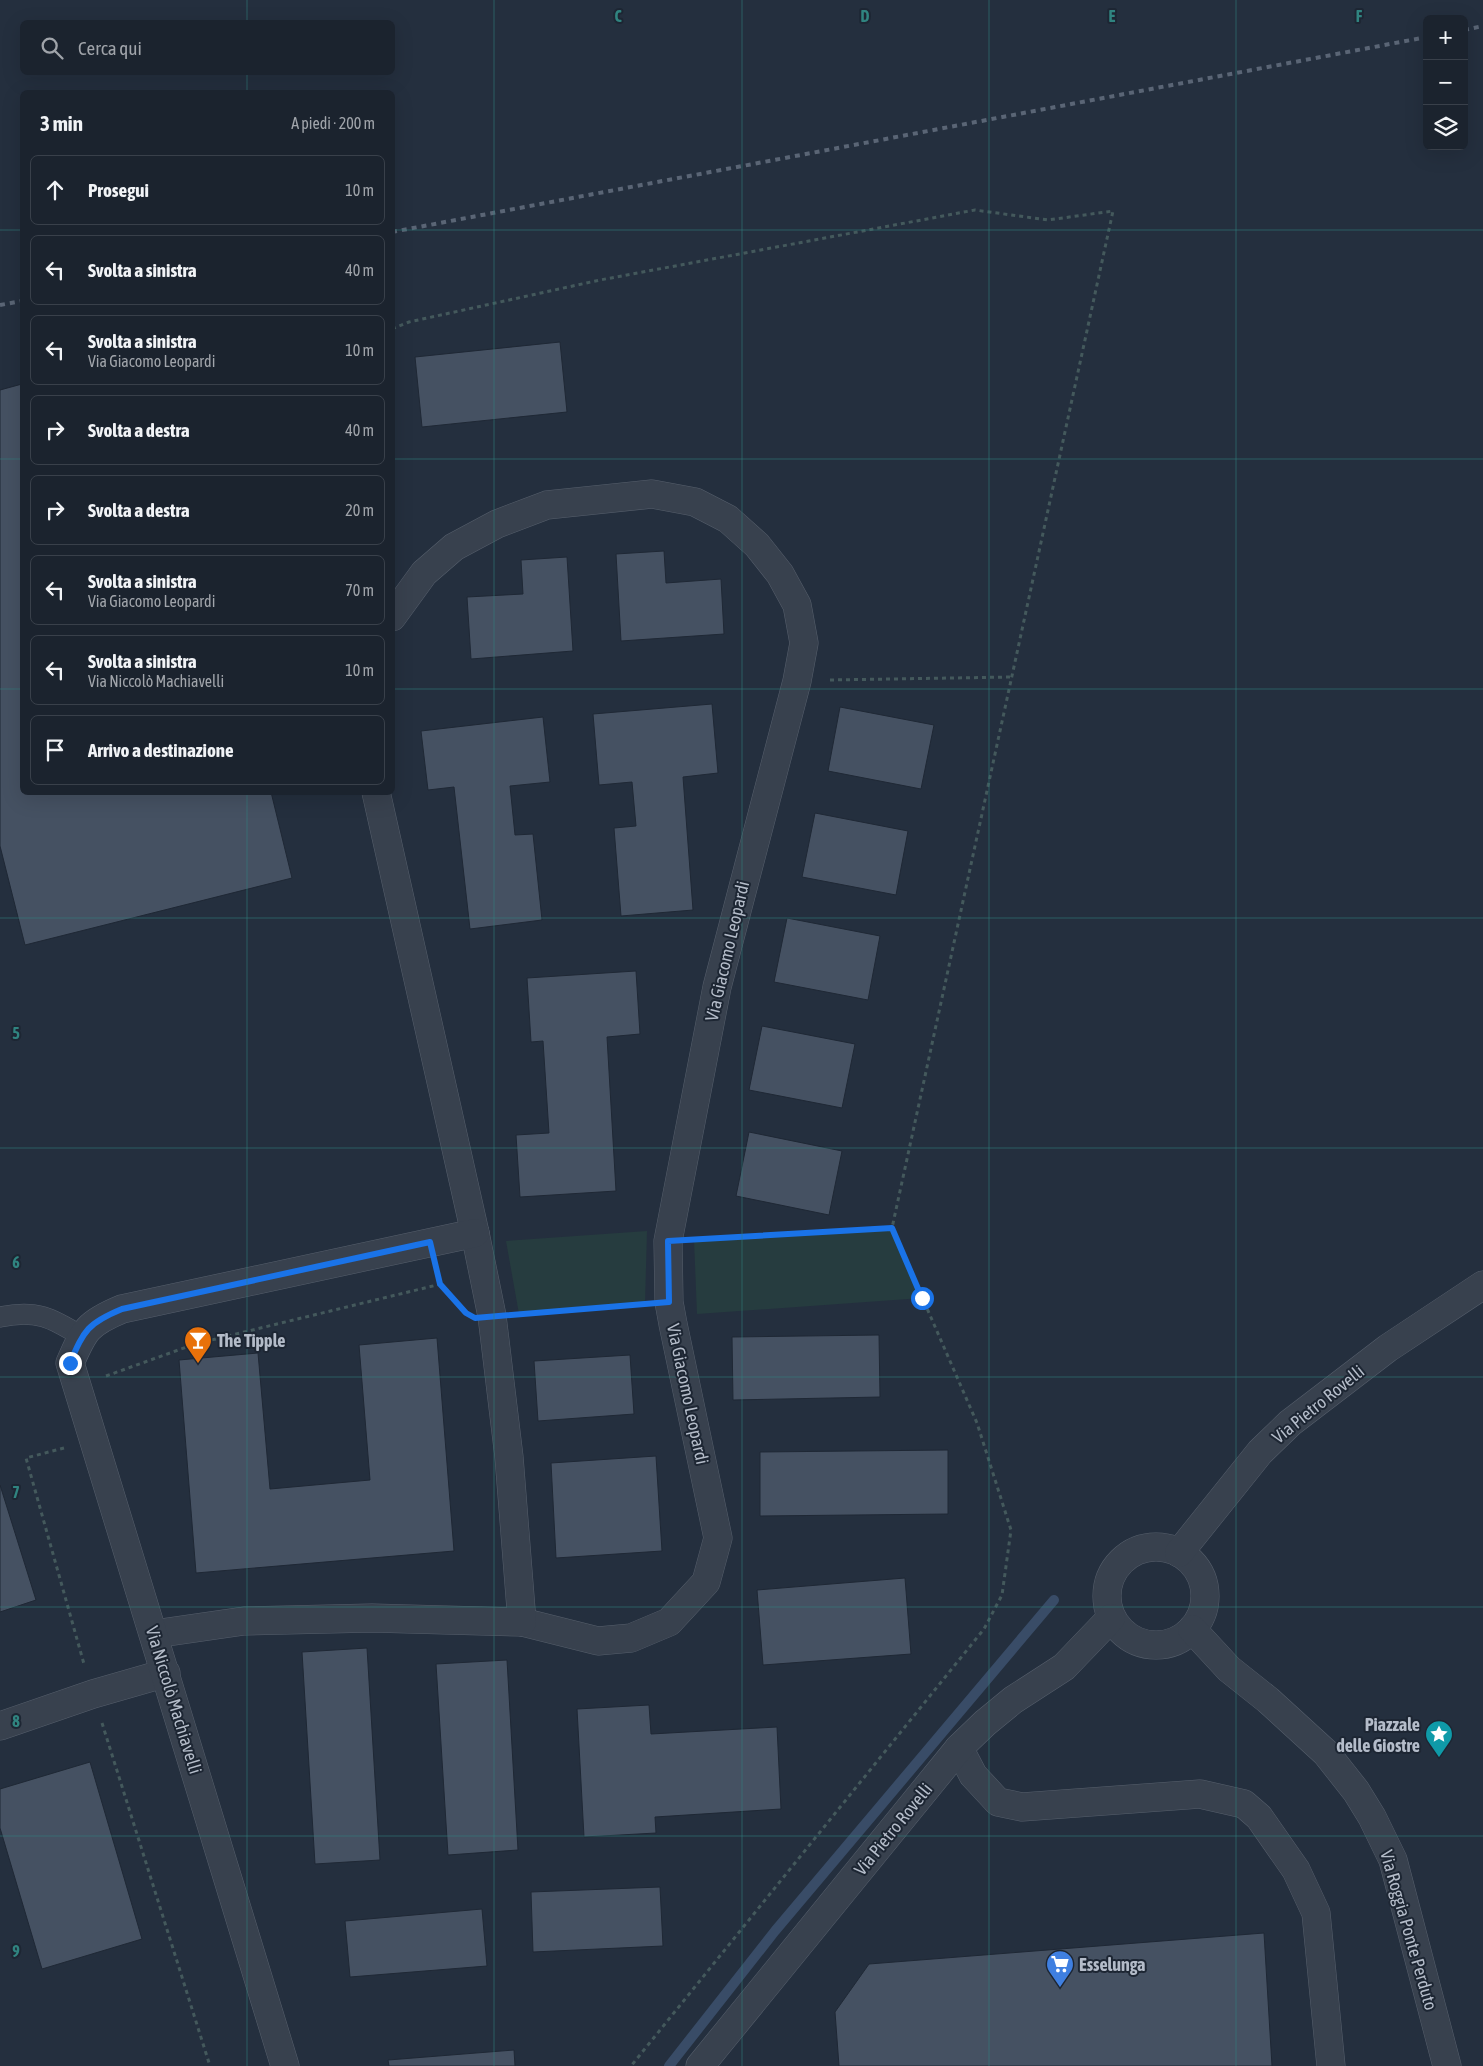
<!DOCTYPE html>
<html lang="it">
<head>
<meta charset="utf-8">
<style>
	:root { --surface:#1b232e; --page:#282f3a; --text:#f1f3f6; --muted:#a0a4aa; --line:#39404a }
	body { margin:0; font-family:"Asap Condensed",sans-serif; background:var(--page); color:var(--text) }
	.controls { position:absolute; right:15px; top:15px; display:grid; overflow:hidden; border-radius:8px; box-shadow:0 5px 20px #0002 }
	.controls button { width:45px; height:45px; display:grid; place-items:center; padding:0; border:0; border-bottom:1px solid var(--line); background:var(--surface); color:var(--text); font:25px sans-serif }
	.stop { position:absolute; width:15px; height:15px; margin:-11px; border:4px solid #1a73e8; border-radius:50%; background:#fff }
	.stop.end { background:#1a73e8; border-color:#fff; box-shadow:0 1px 5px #0008 }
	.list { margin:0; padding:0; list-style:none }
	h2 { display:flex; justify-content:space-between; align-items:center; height:65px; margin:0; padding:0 20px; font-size:21px }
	h2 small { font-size:16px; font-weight:400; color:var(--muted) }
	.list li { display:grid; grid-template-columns:32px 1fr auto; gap:15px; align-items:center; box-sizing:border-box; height:70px; margin:0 10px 10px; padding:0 10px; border:1px solid var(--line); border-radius:8px }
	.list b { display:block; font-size:19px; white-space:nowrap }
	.list p { margin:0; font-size:16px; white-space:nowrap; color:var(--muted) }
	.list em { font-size:16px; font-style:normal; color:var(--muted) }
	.icon { flex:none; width:28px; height:28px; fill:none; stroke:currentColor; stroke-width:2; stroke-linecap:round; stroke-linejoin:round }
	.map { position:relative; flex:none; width:1483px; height:2066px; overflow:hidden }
	.search { position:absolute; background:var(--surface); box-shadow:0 5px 20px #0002; left:20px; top:20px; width:375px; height:55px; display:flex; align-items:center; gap:12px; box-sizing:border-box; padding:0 18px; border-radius:8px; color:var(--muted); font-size:19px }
	.panel { position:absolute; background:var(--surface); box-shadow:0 5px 20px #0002; left:20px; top:90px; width:375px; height:705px; border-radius:8px }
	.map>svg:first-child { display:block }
</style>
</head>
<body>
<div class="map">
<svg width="1483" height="2066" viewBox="0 0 1483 2066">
	<rect width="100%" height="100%" fill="#242f3e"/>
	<g fill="#263c3f">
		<polygon points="892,1228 922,1298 697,1314 694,1240"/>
		<polygon points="647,1231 645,1304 519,1314 506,1241"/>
	</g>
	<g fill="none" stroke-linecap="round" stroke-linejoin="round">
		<polyline stroke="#394c67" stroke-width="10" points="669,2066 775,1931 1054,1600"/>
	</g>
	<g fill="#455162" stroke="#1f2835">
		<polygon points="560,342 567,412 422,427 415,357"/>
		<polygon points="22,384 22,792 271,792 292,878 25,945 0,846 0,390"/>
		<polygon points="664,551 666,583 721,579 724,634 621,641 616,554"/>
		<polygon points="567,557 573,651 471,659 467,597 523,594 521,560"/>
		<polygon points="712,704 718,773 683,777 693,910 621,916 614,828 636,826 632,782 599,785 593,714"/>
		<polygon points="840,707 934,725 921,789 828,771"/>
		<polygon points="543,717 550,782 510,786 515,835 533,834 542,920 470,929 454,787 428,790 421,731"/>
		<polygon points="815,813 908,831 896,895 802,877"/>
		<polygon points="787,918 880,936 868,1000 774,982"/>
		<polygon points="636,971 640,1034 607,1037 616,1191 520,1197 516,1135 549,1133 543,1041 531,1042 527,978"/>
		<polygon points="762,1026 855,1044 842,1108 749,1090"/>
		<polygon points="749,1132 842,1151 829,1215 736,1196"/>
		<polygon points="879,1335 880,1397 733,1400 732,1337"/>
		<polygon points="437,1338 454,1551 196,1573 179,1360 258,1353 270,1489 370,1480 359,1345"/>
		<polygon points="630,1355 634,1414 538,1421 534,1361"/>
		<polygon points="948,1450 948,1514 760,1516 760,1452"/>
		<polygon points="656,1456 662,1551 556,1558 551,1463"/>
		<polygon points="0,1485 36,1600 0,1612"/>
		<polygon points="905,1578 911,1654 763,1665 757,1590"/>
		<polygon points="367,1648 380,1860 315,1864 302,1652"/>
		<polygon points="507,1660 518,1850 448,1855 436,1664"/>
		<polygon points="649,1705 651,1734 777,1727 781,1809 655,1817 656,1833 584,1837 577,1709"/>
		<polygon points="90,1762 142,1939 42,1969 0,1828 0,1789"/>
		<polygon points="660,1887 663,1946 533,1952 531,1892"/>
		<polygon points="482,1909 487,1966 350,1977 345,1921"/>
		<polygon points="1264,1933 1272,2066 839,2066 835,2012 869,1964"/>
		<polygon points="514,2050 515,2066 389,2066 388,2060"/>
	</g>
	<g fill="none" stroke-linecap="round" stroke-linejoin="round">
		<g stroke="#565f6c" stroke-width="21">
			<path id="lane" d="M0,1317C36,1309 52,1318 81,1336"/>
		</g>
		<g stroke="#565f6c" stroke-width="29">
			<g id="street">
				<polyline points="392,617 424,573 454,547 497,524 547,505 652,494 695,502 728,519 757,545 780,574 797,605 804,643 797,681 717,987 668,1241 669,1302 673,1324 718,1538 706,1582 669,1622 631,1638 598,1641 522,1622"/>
				<circle cx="1156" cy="1596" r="49"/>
				<polyline points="1179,1553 1260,1452 1290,1423 1388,1348 1483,1285"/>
				<polyline points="1192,1629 1229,1669 1268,1700 1326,1753 1356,1791 1372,1817 1393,1860 1447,2066"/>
				<polyline points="154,1634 244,1621 372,1618 522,1622 509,1457 492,1316 475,1233 376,792"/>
				<polyline points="0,1726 93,1694 166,1673"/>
				<polyline points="959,1748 973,1775 998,1802 1022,1807 1200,1794 1244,1804 1259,1817 1296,1870 1316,1913 1331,2066"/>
				<path d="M285,2066L70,1363C84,1330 88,1323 122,1309L475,1233"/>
				<polyline points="700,2066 959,1748 985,1723 1013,1700 1064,1667 1111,1618"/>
			</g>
		</g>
		<g stroke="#44595c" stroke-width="3" stroke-dasharray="4 4" stroke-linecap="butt">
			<polyline points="392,329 409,322 600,280 975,210 1048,220 1113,211 892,1228 977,1423 1011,1530 1002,1595 984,1629 631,2066"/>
			<polyline points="830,680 1012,677"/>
			<polyline points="700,1239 892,1228"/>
			<polyline points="438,1274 441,1284 455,1299"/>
			<polyline points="523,1314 639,1304"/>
			<polyline points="106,1376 195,1344 441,1284"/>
			<polyline points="64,1448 26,1458 84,1664"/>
			<polyline points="102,1723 210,2066"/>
		</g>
		<use href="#lane" stroke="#38414e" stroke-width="20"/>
		<use href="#street" stroke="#38414e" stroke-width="28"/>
		<g stroke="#5a6575" stroke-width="4" stroke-dasharray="5 5" stroke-linecap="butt">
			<polyline points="1464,30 1483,26"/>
			<polyline points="392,232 1427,37"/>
			<polyline points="0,305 22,301"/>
		</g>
	</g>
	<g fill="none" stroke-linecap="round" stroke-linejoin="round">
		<path stroke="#1a73e8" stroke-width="6" d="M70,1363C84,1330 88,1323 122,1309L430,1242L440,1284L466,1313L475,1318L669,1302L668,1241L892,1228L922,1298"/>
	</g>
	<path fill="none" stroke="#308480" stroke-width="1" stroke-opacity="0.55" d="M247,0V22M494,0V2066M742,0V2066M989,0V2066M1236,0V2066M247,72V92M0,230H22M392,230H1483M0,459H22M392,459H1483M0,689H22M392,689H1483M247,792V2066M0,918H1483M0,1148H1483M0,1377H1483M0,1607H1483M0,1836H1483"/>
	<defs>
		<g id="bar-pin" transform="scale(1.4375)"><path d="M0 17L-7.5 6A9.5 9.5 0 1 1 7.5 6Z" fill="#e8710a" stroke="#1d2633"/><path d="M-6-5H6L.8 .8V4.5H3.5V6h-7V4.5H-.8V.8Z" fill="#fff"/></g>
		<g id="sight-pin" transform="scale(1.4375)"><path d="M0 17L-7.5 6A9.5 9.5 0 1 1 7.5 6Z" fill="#0f9aa8" stroke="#1d2633"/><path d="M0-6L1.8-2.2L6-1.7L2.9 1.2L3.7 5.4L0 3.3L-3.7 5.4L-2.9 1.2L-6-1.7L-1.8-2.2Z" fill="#fff"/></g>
		<g id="supermarket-pin" transform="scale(1.4375)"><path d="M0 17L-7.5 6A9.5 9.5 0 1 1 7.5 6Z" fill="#3f7fe0" stroke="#1d2633"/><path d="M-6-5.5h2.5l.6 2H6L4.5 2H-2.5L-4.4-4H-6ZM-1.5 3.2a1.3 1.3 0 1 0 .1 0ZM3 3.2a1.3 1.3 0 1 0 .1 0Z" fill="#fff"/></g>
	</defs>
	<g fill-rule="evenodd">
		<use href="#bar-pin" x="198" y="1340"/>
		<use href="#sight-pin" x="1439" y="1734"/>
		<use href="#supermarket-pin" x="1060" y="1964"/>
	</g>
	<g text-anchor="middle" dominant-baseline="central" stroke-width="4" stroke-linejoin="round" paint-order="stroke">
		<g font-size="18" fill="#b4bcc9" stroke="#1d2633">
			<text transform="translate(727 951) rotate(-77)">Via Giacomo Leopardi</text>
			<text transform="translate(688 1394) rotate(78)">Via Giacomo Leopardi</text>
			<text transform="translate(1318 1404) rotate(-39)">Via Pietro Rovelli</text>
			<text transform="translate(174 1700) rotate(73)">Via Niccolò Machiavelli</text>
			<text transform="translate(893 1829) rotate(-51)">Via Pietro Rovelli</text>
			<text transform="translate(1409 1930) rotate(74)">Via Roggia Ponte Perduto</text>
		</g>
		<g font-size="18" font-weight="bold" fill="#b4bcc9" stroke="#1d2633" text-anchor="start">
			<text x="217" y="1340">The Tipple</text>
			<text x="1420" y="1724" text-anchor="end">Piazzale<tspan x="1420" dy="21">delle Giostre</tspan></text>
			<text x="1079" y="1964">Esselunga</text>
		</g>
	</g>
	<g font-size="16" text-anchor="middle" font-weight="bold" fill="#308480" stroke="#1d2633" stroke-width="4" stroke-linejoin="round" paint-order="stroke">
		<text x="618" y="22">C</text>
		<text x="865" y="22">D</text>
		<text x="1112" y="22">E</text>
		<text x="1359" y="22">F</text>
		<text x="16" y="1039">5</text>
		<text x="16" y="1268">6</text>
		<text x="16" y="1498">7</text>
		<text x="16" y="1727">8</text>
		<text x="16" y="1957">9</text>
	</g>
</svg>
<div class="controls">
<button>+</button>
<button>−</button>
<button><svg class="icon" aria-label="layers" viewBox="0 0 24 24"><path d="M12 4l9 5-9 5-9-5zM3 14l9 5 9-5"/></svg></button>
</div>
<div class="stop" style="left:922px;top:1298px"></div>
<div class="stop end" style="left:70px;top:1363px"></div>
<div class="search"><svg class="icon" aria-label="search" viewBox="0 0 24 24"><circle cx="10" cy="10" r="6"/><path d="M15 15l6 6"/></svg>Cerca qui</div>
<section class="panel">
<h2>3 min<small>A piedi · 200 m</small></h2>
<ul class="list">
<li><svg class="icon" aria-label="ahead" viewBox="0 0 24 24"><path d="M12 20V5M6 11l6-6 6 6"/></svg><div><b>Prosegui</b></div><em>10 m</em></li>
<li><svg class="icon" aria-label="left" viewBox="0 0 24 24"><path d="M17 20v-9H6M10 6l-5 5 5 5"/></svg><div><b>Svolta a sinistra</b></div><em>40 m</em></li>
<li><svg class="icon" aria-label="left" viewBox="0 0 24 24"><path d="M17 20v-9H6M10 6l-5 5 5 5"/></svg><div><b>Svolta a sinistra</b><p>Via Giacomo Leopardi</p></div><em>10 m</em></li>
<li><svg class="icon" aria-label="right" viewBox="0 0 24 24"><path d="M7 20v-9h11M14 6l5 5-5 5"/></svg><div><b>Svolta a destra</b></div><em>40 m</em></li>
<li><svg class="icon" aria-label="right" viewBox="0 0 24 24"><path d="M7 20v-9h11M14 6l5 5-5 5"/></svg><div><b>Svolta a destra</b></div><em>20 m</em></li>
<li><svg class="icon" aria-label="left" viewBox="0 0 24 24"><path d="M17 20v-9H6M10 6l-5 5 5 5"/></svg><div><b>Svolta a sinistra</b><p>Via Giacomo Leopardi</p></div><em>70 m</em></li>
<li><svg class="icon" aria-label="left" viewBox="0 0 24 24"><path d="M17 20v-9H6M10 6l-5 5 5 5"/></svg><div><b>Svolta a sinistra</b><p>Via Niccolò Machiavelli</p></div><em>10 m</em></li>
<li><svg class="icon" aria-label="arrive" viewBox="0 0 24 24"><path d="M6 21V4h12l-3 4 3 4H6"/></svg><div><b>Arrivo a destinazione</b></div></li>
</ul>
</section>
</div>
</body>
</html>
